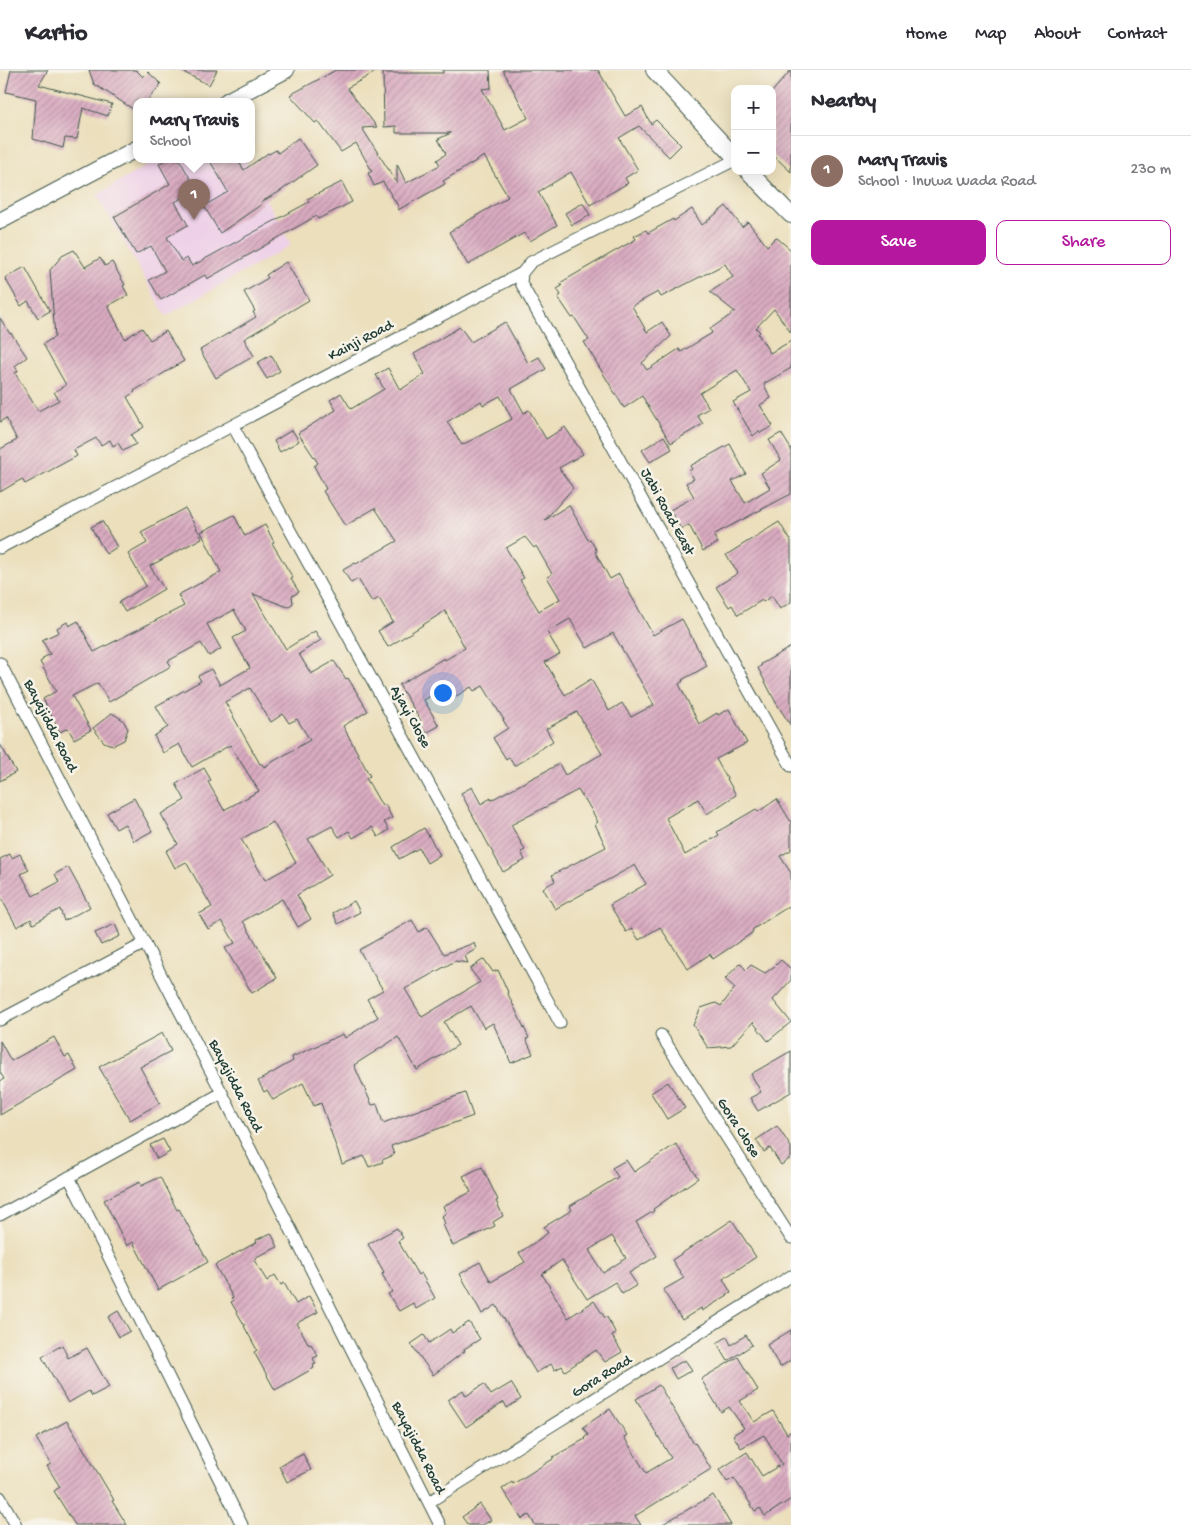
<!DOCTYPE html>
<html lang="en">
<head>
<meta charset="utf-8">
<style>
	:root { --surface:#fff; --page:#f2f2f3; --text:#2b2b33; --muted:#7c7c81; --line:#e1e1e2; --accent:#b5179e }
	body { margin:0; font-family:"Gochi Hand",sans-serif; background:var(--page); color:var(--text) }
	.controls { position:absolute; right:15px; top:15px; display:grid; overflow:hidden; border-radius:10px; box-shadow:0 5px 20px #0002 }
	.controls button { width:45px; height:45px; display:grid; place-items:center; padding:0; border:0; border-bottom:1px solid var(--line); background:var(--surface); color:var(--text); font:25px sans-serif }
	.you { position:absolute; left:442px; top:622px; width:18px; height:18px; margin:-12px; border:4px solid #fff; border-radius:50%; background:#1a73e8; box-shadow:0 0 0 8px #1a73e833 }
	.badge { display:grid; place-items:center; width:32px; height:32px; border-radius:50%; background:var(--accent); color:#fff; font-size:16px; font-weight:700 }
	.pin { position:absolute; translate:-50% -41px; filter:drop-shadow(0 1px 2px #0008) }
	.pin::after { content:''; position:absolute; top:26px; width:18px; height:15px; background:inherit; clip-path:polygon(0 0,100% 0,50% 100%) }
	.popup { position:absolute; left:133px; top:28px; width:122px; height:65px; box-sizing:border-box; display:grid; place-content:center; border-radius:10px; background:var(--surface); filter:drop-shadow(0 1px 4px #0005); font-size:16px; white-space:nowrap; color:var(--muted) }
	.popup b { font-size:19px; color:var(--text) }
	.popup::after { content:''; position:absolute; left:50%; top:100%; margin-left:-10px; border:10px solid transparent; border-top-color:var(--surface) }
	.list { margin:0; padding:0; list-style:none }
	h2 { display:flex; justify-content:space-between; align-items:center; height:65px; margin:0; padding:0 20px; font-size:21px }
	h2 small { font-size:16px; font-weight:400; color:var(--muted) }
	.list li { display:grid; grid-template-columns:32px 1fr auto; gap:15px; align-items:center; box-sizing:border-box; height:70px; padding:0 20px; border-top:1px solid var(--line) }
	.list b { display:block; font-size:19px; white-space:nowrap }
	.list p { margin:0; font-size:16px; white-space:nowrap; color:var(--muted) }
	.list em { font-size:16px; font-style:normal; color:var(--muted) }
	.actions { display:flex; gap:10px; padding:15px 20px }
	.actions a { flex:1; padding:11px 0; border:1px solid var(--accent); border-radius:10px; text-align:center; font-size:18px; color:var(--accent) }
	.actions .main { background:var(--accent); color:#fff }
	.map { position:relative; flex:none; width:791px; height:1455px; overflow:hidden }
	header { display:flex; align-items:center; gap:30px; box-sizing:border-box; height:70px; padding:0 25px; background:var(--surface); border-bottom:1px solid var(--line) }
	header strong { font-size:24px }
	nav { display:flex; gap:28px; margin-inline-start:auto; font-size:18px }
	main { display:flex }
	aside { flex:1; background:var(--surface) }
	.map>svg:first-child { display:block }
</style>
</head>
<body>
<header>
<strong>Kartio</strong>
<nav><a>Home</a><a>Map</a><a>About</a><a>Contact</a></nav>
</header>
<main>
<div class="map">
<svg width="791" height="1455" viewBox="0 0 791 1455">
	<defs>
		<pattern id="building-hatch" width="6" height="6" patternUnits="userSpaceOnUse" patternTransform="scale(1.25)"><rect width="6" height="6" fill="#daabc1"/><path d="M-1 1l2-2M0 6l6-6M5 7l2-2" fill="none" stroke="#b08c9e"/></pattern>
	</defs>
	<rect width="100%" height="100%" fill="#f7f3e8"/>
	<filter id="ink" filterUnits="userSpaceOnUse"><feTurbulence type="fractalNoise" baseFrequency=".02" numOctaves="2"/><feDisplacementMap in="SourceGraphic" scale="10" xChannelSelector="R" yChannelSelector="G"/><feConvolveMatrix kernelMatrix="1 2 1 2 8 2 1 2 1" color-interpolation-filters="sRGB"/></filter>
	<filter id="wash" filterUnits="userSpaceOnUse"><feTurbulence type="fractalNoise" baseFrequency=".0096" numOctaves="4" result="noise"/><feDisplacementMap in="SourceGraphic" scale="20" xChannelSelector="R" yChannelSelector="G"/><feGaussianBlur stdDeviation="1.12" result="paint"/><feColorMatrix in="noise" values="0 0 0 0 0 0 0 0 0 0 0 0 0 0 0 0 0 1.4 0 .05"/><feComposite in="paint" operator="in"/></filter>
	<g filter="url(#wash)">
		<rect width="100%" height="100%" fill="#ebdfbc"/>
		<polygon fill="#eed0e8" points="158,89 245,89 291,175 166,246 97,125"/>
		<g id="blocks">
			<g fill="url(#building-hatch)" fill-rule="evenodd">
				<polygon points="11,0 48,0 39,15 112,34 108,46 83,38 77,69 65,68 63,78 33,69 36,29 6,22"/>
				<polygon points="89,0 136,0 143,7 148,2 161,14 147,31 136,31 136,41 94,14"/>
				<polygon points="179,0 217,0 209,15"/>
				<polygon points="336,0 379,0 347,18 377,57 362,58 397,113 397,94 406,113 440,95 437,90 446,84 438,69 451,63 396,63 396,56 384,57 383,3 443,3 443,0 490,0 491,18 482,19 505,60 528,48 503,0 598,0 625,46 642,37 651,54 656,50 681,75 669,87 639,56 619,68 638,100 625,108 628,113 590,135 571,102 538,122 557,155 530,171 524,163 468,195 449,162 508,127 484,86 443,111 445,114 398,140 398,136 383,112 374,116 368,103 372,101 356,73 341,82 318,51 315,53 290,25"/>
				<polygon points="791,0 791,102 772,84 772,22"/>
				<polygon points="298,68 317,95 279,122 261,132 262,134 220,163 204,136 228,122 209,89 237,89 244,100 268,83 269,84 276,80 278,83"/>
				<polygon points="167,89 179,89 197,120 175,132 188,155 167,167 181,191 187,188 192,196 309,132 307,129 342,112 352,132 318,149 316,146 207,209 205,205 161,230 149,210 165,201 151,176 136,184 114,147 170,114 159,94"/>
				<polygon points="583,133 590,145 572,155 565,143"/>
				<path d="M726,136L742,157L748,152L767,176L776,167L791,180V263L774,239L756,258L760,262L758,264L770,283L791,271V298L765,313L764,315L771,328L760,335L773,356L760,363L759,361L753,366L733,332L751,322L737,300L700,323L709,338L697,345L703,354L671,373L642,326L624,338L584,272L589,270L574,247L572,248L558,227L561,225L557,219L562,216L560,213L636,169L634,166L646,160L648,163L673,149L674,151L692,139L702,155ZM725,194L733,207L710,222L735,242L710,259L712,263L681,282L679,279L647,300L642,293L671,266L662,252L647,262L632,236L658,222L661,227Z"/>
				<polygon points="74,180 85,197 100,188 105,196 112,192 125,215 123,216 128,225 108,236 125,269 142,258 150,270 166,261 184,291 134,321 135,322 127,327 144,357 131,365 136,374 123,381 118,373 113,376 110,370 101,375 96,368 74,380 77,386 25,414 22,409 0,422 0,379 17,370 6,348 0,352 0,248 10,264 11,263 27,287 15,296 18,301 15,303 38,341 59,330 54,322 66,315 43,274 55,267 50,200 62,186"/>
				<polygon points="286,192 309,230 244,269 254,286 216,308 200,280 256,247 253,242 255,241 244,222 268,208 266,205"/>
				<polygon points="25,197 50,241 38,248 28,231 21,236 5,208"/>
				<path d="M505,252L528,293L539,287L546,299L511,319L524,343L529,340L546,369L565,357L583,384L559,398L573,418L545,450L569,435L588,470L590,469L597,481L595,482L610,509L619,504L653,565L682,549L707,596L682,610L683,611L679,614L699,654L717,643L718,645L729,639L747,673L716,689L736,725L707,744L698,729L666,748L685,785L719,765L717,762L756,739L758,742L777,729L791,752V780L780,786L791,803V835L753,859L752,863L713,889L710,884L688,899L660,857L639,870L632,859L626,862L610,835L646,814L635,795L555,839L543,818L555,811L552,805L606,777L595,754L598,752L585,729L584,730L578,720L511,755L525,780L521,782L525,790L503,802L461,723L472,717L481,734L491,728V730L559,694L565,705L602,684L577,642L546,659L553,671L514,696L509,687L506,689L493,668L508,658L503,650H504L483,616L474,621L471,617L452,629L445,617L424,630L439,656L426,663L419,652L421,651L399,615L444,588L445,590L465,578L445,541L388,577L378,561L393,552L379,528L372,532L358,509L351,513L343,500L355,493L356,494L397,471L375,438L345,456L323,421L326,419L314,396L318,393L298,363L336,340L330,330L341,323L351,339L384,319L376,305L388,298L400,320L425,304L414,284L460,257L471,272ZM500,326L512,349L462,375L447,352L481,331L483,335ZM525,467L534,478L536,476L552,504L547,507L560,529L539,541L520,510L524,508L506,478ZM570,549L587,578L613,563L654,635L631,647L622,633L609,641L591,609L565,625L545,592L560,584L547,562Z"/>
				<polygon points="271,285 280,301 267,309 257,293"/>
				<polygon points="292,360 299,371 280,382 274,371"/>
				<polygon points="781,363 791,379 791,424 713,465 718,473 703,481 689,455 681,459 670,440 694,427 686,413 694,409 689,401 692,399 690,396 730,374 746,404 732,411 745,433 770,418 761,403 781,390 769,370"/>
				<polygon points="664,366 672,379 650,392 642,380"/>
				<polygon points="185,438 202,468 150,496 164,519 125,542 119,532 146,516 128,484 147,473 141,462"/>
				<path d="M234,445L245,466L265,455L274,472L272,473L293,508L291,509L299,522L292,526L293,533L288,537L253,524L286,579L315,561L321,570L299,584L311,604L334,591L346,609L348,608L368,641L343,656L370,706L366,708L382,736L385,734L392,748L384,752L389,760L378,767L372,757L353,768L349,761L339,767L332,756L308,769L330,805L297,825L311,849L298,857L282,829L243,851L277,908L252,923L225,878L235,873L222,851L208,859L199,844L212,837L186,792L175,798L166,781L178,774L161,744L185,730L176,714L204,698L211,710L208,712L224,740L259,721L230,675L192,697L179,674L163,683L154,666L168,657L156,636L201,611L198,606L211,599L220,615L250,598L233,568L246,561L234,540L207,554L221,579L209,586L201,573L168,591L171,596L109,632L98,613L72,626L91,660L74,669L68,658L60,662L43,629L56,621L40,592L43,590V588L50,584L42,570L59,562L57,558L67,552L69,556L78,551L94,582L184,536L178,525L221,502L201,462ZM250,618L271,652L283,644L289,653L297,649L310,670L264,697L262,694H260L225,632ZM273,752L296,793L265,810L241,769Z"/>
				<polygon points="102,451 117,477 106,484 91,457"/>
				<polygon points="779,452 791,471 791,532 780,539 772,526 763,532 762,530 738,545 732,535 729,537 716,517 738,503 726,485"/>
				<polygon points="791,577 791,656 775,631 758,598 762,595 761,594"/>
				<polygon points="112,643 123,650 128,659 124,670 114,675 109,674 104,672 93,658"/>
				<polygon points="0,674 16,702 0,711"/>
				<polygon points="134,728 152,761 134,771 125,754 116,759 107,743"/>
				<polygon points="424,758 440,785 427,793 419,778 399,789 393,777"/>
				<polygon points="10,784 12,788 20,784 29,800 21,804 33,826 59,812 55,804 68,797 90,837 64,851 60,839 33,854 31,849 17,857 0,826 0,789"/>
				<polygon points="354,831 360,842 338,854 333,843"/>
				<polygon points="412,850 419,862 427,857 444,884 474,873 476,879 465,886 468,893 455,891 405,919 422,947 480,912 470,899 484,889 493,902 498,900 508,922 507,922 529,968 526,969 533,984 511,993 493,953 484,958 471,936 444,952 458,975 417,1000 398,967 354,995 372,1035 377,1034 383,1053 465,1023 473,1046 391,1076 394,1085 382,1090 383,1092 369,1097 364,1086 342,1094 321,1033 314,1036 303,1013 273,1030 267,1020 264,1022 258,1011 293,991 292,987 343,964 345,968 378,947 367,929 383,920 359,880"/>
				<polygon points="115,854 120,866 101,875 95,863"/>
				<polygon points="781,890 791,899 791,910 773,930 791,952 768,971 753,952 731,976 708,978 693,955 701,938 716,933 721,936 735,918 725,909 740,893 746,900 751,895 765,903 775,896"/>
				<polygon points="162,963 171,981 140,997 160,1033 130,1050 99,997"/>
				<polygon points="54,967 65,987 69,985 77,1000 0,1045 0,1011 4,1009 0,1002 0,971 11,991"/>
				<polygon points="791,981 791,1022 758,1041 750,1028 761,1022 751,1004"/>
				<polygon points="668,1012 685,1038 667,1049 651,1023"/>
				<polygon points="777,1056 791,1077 791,1088 781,1095 770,1078 764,1082 756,1070"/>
				<polygon points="163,1069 170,1082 157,1089 150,1075"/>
				<path d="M676,1074L698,1108L653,1139L654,1141L636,1152L657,1186L629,1203L637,1215L622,1224L615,1212L587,1229L562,1190L542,1204L568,1248L594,1231L605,1248L607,1247L616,1264L612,1266L622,1282L605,1292L596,1280L565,1301L562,1296L555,1300L551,1294L536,1303L496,1235L482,1244L460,1204L480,1192L491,1212L525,1192L519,1183L548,1163L544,1157L572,1140L570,1136L618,1107L612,1098L626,1090L634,1102ZM612,1166L626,1188L603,1203L589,1180Z"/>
				<polygon points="482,1097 498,1130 496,1131 503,1146 493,1152 495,1156 453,1176 443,1155 445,1154 442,1146 446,1143 443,1136 471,1122 463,1106"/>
				<polygon points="160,1107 177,1140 179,1139 208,1192 158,1220 133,1172 127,1176 104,1130 140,1112 141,1116"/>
				<polygon points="732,1150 756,1187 723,1209 731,1223 702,1241 701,1238 682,1250 663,1220 684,1208 672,1190"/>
				<polygon points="397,1158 403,1168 398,1171 418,1205 421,1203 435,1228 416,1239 413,1233 399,1241 388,1224 392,1222 382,1204 384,1202 368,1174"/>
				<polygon points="271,1163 278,1177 256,1187 257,1189 254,1190 267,1211 275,1205 281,1215 284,1213 296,1234 309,1226 318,1242 297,1253 309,1275 311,1274 318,1286 313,1288 316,1294 313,1295 314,1298 275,1320 254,1282 257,1280 244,1256 245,1256 231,1232 233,1231 231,1229 233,1228 215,1195 257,1172 256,1170"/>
				<polygon points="118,1241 130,1261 119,1267 108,1247"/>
				<polygon points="469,1252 480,1269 464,1279 465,1281 433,1305 411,1274 424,1265 429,1273 450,1259 452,1263"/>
				<polygon points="791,1260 791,1290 780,1297 767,1275"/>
				<polygon points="746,1265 752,1275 728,1291 717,1273 727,1267 731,1275"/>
				<polygon points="62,1275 68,1288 87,1278 109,1317 92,1326 89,1321 68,1333 42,1287"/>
				<polygon points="738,1287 758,1320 740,1331 754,1352 773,1341 787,1364 791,1361 791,1429 765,1446 760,1438 755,1441 734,1408 727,1412 719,1400 747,1382 762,1406 782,1394 764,1365 741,1378 733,1365 744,1358 729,1337 721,1342 701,1309"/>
				<polygon points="685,1290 692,1300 676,1309 670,1298"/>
				<polygon points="511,1313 521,1329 507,1338 504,1332 466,1357 448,1330 463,1320 466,1326 484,1314 491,1325"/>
				<polygon points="659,1315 694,1374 695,1373 711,1399 635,1446 641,1455 535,1455 529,1445 522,1449 502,1419 512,1412 513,1414 553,1389 553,1387 585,1369 584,1368 588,1365 583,1357 610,1339 627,1365 624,1367 646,1403 671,1388 636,1329"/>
				<polygon points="67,1351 114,1430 112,1431 127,1455 75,1455 54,1421 60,1417 47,1396 51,1394 36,1368"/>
				<polygon points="303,1384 311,1400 287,1412 279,1396"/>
				<polygon points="713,1425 731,1455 661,1455"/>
				<polygon points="480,1434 491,1450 483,1455 468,1455 462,1447"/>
			</g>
		</g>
	</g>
	<g filter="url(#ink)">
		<use href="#blocks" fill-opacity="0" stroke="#3e5548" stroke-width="1"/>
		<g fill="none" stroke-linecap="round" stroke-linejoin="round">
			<g stroke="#3e5548" stroke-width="13">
				<g id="street">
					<polyline points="522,203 521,213 791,696"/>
					<polyline points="233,356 560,953"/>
					<polyline points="0,478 522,203 531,192 735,90"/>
					<polyline points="0,593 222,1023 440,1455"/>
					<polyline points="0,950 145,873"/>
					<polyline points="661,965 791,1168"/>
					<polyline points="69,1107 242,1455"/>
					<polyline points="0,1145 222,1023"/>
					<polyline points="0,1427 16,1455"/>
					<polyline points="429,1432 791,1206"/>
				</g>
			</g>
			<g stroke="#3e5548" stroke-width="18">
				<g id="secondary">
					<polyline points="654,0 735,87"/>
					<polyline points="227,31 286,0"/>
					<polyline points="748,101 791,145"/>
					<polyline points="0,151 136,79"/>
				</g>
			</g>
			<use href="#street" stroke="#fff" stroke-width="11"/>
			<use href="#secondary" stroke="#fff" stroke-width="16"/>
		</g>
	</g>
	<g text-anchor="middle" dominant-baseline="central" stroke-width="5" stroke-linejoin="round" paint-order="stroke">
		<g font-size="15" fill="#1f3d34" stroke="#f7f3e8">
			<text transform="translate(361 271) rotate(-28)">Kainji Road</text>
			<text transform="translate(667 442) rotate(61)">Jabi Road East</text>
			<text transform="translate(410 647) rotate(61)">Ajayi Close</text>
			<text transform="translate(50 656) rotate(63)">Bayajidda Road</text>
			<text transform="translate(235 1016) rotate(63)">Bayajidda Road</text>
			<text transform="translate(738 1058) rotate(57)">Gora Close</text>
			<text transform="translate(602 1307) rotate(-32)">Gora Road</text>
			<text transform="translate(418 1378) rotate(63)">Bayajidda Road</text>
		</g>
	</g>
</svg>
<div class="controls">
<button>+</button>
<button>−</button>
</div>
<div class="you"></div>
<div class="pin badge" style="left:194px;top:150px;background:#8d6e63">1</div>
<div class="popup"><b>Mary Travis</b>School</div>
</div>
<aside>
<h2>Nearby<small></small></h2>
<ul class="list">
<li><span class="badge" style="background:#8d6e63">1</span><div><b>Mary Travis</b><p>School · Inuwa Wada Road</p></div><em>230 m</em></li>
</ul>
<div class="actions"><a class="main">Save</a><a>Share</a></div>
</aside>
</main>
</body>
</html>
